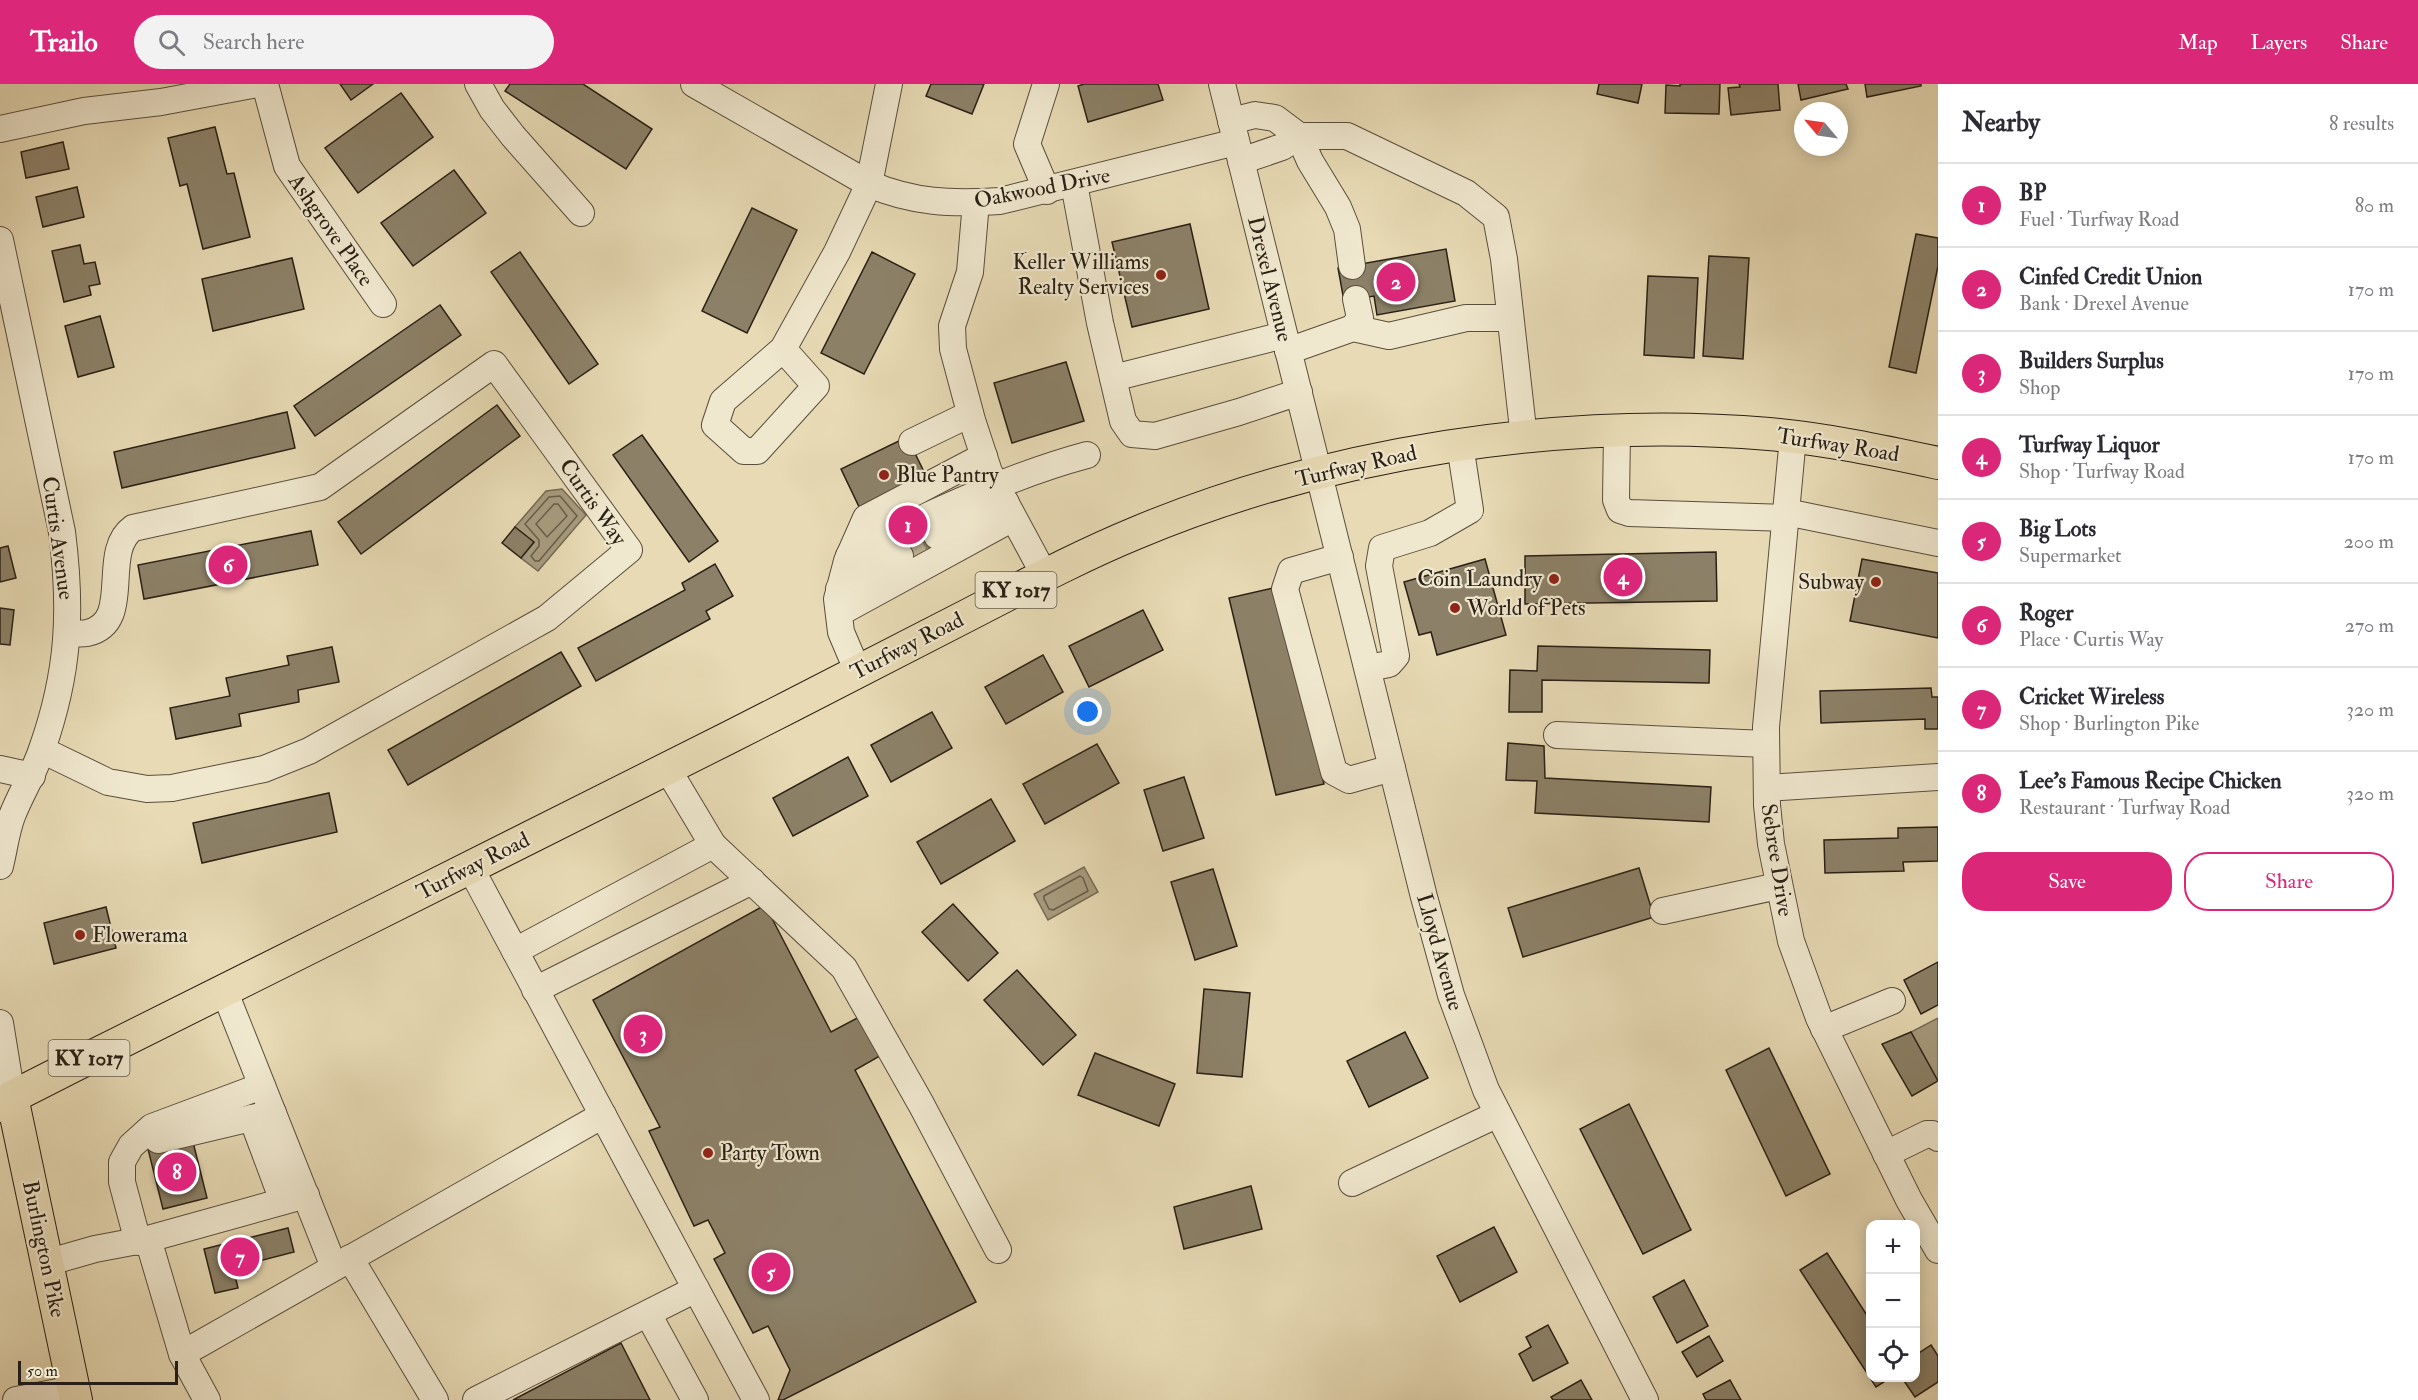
<!DOCTYPE html>
<html lang="en">
<head>
<meta charset="utf-8">
<style>
	:root { --surface:#fff; --page:#f2f2f3; --text:#2b2b33; --muted:#7c7c81; --line:#e1e1e2; --accent:#db2777 }
	body { margin:0; font-family:"IM FELL Double Pica",serif; background:var(--page); color:var(--text) }
	.controls { position:absolute; right:18px; bottom:18px; display:grid; overflow:hidden; border-radius:12px; box-shadow:0 3px 15px #0003 }
	.controls button { width:54px; height:54px; display:grid; place-items:center; padding:0; border:0; border-bottom:2px solid var(--line); background:var(--surface); color:var(--text); font:30px sans-serif }
	.compass { position:absolute; left:1794px; top:18px; width:54px; height:54px; border-radius:50%; background:var(--surface); box-shadow:0 3px 15px #0003; rotate:299deg }
	.scale { position:absolute; left:18px; bottom:15px; width:160px; box-sizing:border-box; padding-left:6px; border:3px solid #2a2015; border-top:0; font-size:16px; line-height:21px; white-space:nowrap; color:#2a2015; -webkit-text-stroke:4px #efe7ce; paint-order:stroke }
	.you { position:absolute; left:1088px; top:628px; width:21px; height:21px; margin:-15px; border:4px solid #fff; border-radius:50%; background:#1a73e8; box-shadow:0 0 0 9px #1a73e833 }
	.badge { display:grid; place-items:center; width:39px; height:39px; border-radius:50%; background:var(--accent); color:#fff; font-size:20px; font-weight:700 }
	.pin { position:absolute; translate:-50% -50%; border:3px solid #fff; box-shadow:0 2px 6px #0006 }
	.list { margin:0; padding:0; list-style:none }
	h2 { display:flex; justify-content:space-between; align-items:center; height:78px; margin:0; padding:0 24px; font-size:26px }
	h2 small { font-size:20px; font-weight:400; color:var(--muted) }
	.list li { display:grid; grid-template-columns:39px 1fr auto; gap:18px; align-items:center; box-sizing:border-box; height:84px; padding:0 24px; border-top:2px solid var(--line) }
	.list b { display:block; font-size:22px; white-space:nowrap }
	.list p { margin:0; font-size:20px; white-space:nowrap; color:var(--muted) }
	.list em { font-size:20px; font-style:normal; color:var(--muted) }
	.actions { display:flex; gap:12px; padding:18px 24px }
	.actions a { flex:1; padding:14px 0; border:2px solid var(--accent); border-radius:24px; text-align:center; font-size:21px; color:var(--accent) }
	.actions .main { background:var(--accent); color:#fff }
	.icon { flex:none; width:33px; height:33px; fill:none; stroke:currentColor; stroke-width:2; stroke-linecap:round; stroke-linejoin:round }
	.map { position:relative; flex:none; width:1938px; height:1316px; overflow:hidden }
	header { display:flex; align-items:center; gap:36px; box-sizing:border-box; height:84px; padding:0 30px; background:var(--accent); color:#fff }
	header strong { font-size:28px }
	nav { display:flex; gap:33px; margin-inline-start:auto; font-size:21px }
	.search { width:420px; height:54px; background:var(--page); display:flex; align-items:center; gap:15px; box-sizing:border-box; padding:0 21px; border-radius:33px; color:var(--muted); font-size:22px }
	main { display:flex }
	aside { flex:1; background:var(--surface) }
	.map>svg:first-child { display:block }
</style>
</head>
<body>
<header>
<strong>Trailo</strong>
<div class="search"><svg class="icon" aria-label="search" viewBox="0 0 24 24"><circle cx="10" cy="10" r="6"/><path d="M15 15l6 6"/></svg>Search here</div>
<nav><a>Map</a><a>Layers</a><a>Share</a></nav>
</header>
<main>
<div class="map">
<svg width="1938" height="1316" viewBox="0 0 1938 1316">
	<rect width="100%" height="100%" fill="#e7dab4"/>
	<filter id="stains"><feTurbulence type="fractalNoise" baseFrequency=".00333" numOctaves="4"/><feColorMatrix values="0 0 0 0 .2 0 0 0 0 .09 0 0 0 0 .02 0 0 0 .5 -.17"/></filter>
	<radialGradient id="worn" r=".72"><stop offset=".6" stop-color="#630" stop-opacity="0"/><stop offset="1" stop-color="#630" stop-opacity=".3"/></radialGradient>
	<g fill="#a79b7e" stroke="#756a54" stroke-width="1.5">
		<polygon points="562,405 586,431 538,487 521,474 534,458 515,443 546,407"/>
		<polygon points="1084,783 1098,808 1048,836 1034,810"/>
		<polygon points="1938,934 1938,997 1911,948"/>
	</g>
	<g fill="none" stroke-linecap="round" stroke-linejoin="round">
		<g stroke="#685e4a" stroke-width="1.5">
			<polygon points="560,412 577,432 539,477 535,477 531,472 539,462 539,456 525,440 549,413"/>
			<polygon points="554,420 558,420 567,432 547,453 536,440"/>
			<polygon points="1080,792 1083,794 1088,807 1053,826 1049,825 1044,815 1044,812"/>
		</g>
	</g>
	<g fill="#8c8168" stroke="#2a2015" stroke-width="1.5">
		<polygon points="340,0 373,0 351,16"/>
		<polygon points="510,0 583,0 652,45 626,85 505,7"/>
		<polygon points="931,0 984,0 972,30 926,12"/>
		<polygon points="1084,0 1158,0 1163,16 1088,38 1078,2"/>
		<polygon points="1599,0 1642,0 1638,19 1597,10"/>
		<polygon points="1680,0 1720,0 1719,30 1665,29 1666,1 1680,2"/>
		<polygon points="1739,0 1778,0 1780,26 1731,31 1728,4 1740,3"/>
		<polygon points="1798,0 1846,0 1848,5 1801,16"/>
		<polygon points="1865,0 1921,0 1921,2 1867,13"/>
		<polygon points="401,9 433,53 358,109 325,64"/>
		<polygon points="215,43 227,90 234,89 250,153 203,165 187,100 180,102 168,54"/>
		<polygon points="63,58 69,85 26,94 21,68"/>
		<polygon points="454,86 486,129 413,182 381,139"/>
		<polygon points="77,103 84,133 43,143 36,113"/>
		<polygon points="752,124 797,146 747,249 702,227"/>
		<polygon points="1190,140 1209,225 1132,243 1112,158"/>
		<polygon points="1916,150 1938,154 1938,182 1916,289 1889,283"/>
		<polygon points="80,161 84,180 95,178 100,200 89,202 91,211 64,218 52,167"/>
		<polygon points="1446,165 1455,217 1377,231 1374,212 1344,217 1338,184"/>
		<polygon points="520,168 598,280 569,300 491,188"/>
		<polygon points="872,168 915,190 864,290 821,269"/>
		<polygon points="1709,172 1749,174 1743,275 1703,272"/>
		<polygon points="292,174 304,225 213,247 202,195"/>
		<polygon points="1648,192 1698,194 1694,274 1644,271"/>
		<polygon points="440,221 461,251 315,352 294,322"/>
		<polygon points="100,232 114,283 78,293 65,242"/>
		<polygon points="1066,278 1084,337 1012,359 994,299"/>
		<polygon points="497,321 520,352 361,470 338,438"/>
		<polygon points="287,328 295,364 122,404 114,368"/>
		<polygon points="642,351 718,457 689,478 613,371"/>
		<polygon points="907,353 928,396 862,429 841,385"/>
		<polygon points="918,413 944,467 907,486 881,432"/>
		<polygon points="515,443 534,458 521,474 502,459"/>
		<polygon points="311,447 318,481 144,515 138,481"/>
		<polygon points="8,462 16,494 0,498 0,464"/>
		<polygon points="1716,468 1717,517 1525,520 1525,472"/>
		<polygon points="1485,475 1506,551 1437,571 1431,548 1419,551 1404,498"/>
		<polygon points="1862,475 1938,489 1938,554 1850,537"/>
		<polygon points="715,480 733,512 706,527 710,535 596,597 578,564 685,506 682,499"/>
		<polygon points="1277,503 1324,700 1276,711 1229,514"/>
		<polygon points="0,524 14,526 10,561 0,560"/>
		<polygon points="1143,526 1163,566 1089,603 1069,562"/>
		<polygon points="1538,562 1710,566 1709,599 1542,596 1542,628 1509,628 1510,586 1537,587"/>
		<polygon points="332,563 339,598 298,606 299,618 239,630 241,642 176,655 170,624 230,612 226,594 289,581 287,572"/>
		<polygon points="561,568 581,602 408,701 388,666"/>
		<polygon points="1043,571 1063,608 1006,640 985,603"/>
		<polygon points="1931,604 1932,613 1938,613 1938,645 1925,645 1925,635 1821,639 1820,607"/>
		<polygon points="932,628 952,664 891,698 871,661"/>
		<polygon points="1508,659 1544,662 1545,694 1711,703 1709,738 1535,729 1537,697 1506,696"/>
		<polygon points="1097,660 1119,699 1045,740 1023,700"/>
		<polygon points="848,673 868,712 793,752 773,714"/>
		<polygon points="1184,693 1204,754 1163,767 1144,706"/>
		<polygon points="329,709 337,748 202,779 193,739"/>
		<polygon points="991,715 1015,757 941,800 917,758"/>
		<polygon points="1938,743 1938,777 1903,778 1904,787 1825,789 1824,756 1898,754 1898,744"/>
		<polygon points="1639,784 1654,833 1523,873 1508,824"/>
		<polygon points="1213,785 1237,862 1195,876 1171,798"/>
		<polygon points="953,820 998,869 968,897 922,848"/>
		<polygon points="765,821 831,948 861,932 885,969 855,986 976,1218 783,1316 778,1316 790,1286 768,1242 753,1249 714,1175 725,1169 708,1136 694,1142 649,1047 660,1043 593,916"/>
		<polygon points="106,823 116,864 54,880 44,839"/>
		<polygon points="1938,878 1938,921 1921,930 1904,896"/>
		<polygon points="1017,886 1076,951 1043,981 984,916"/>
		<polygon points="1204,905 1250,909 1242,993 1197,989"/>
		<polygon points="1405,948 1428,994 1369,1023 1347,977"/>
		<polygon points="1911,948 1938,997 1912,1012 1882,960"/>
		<polygon points="1769,964 1830,1090 1786,1112 1726,986"/>
		<polygon points="1095,969 1175,1000 1159,1042 1078,1011"/>
		<polygon points="1629,1020 1691,1146 1643,1170 1580,1045"/>
		<polygon points="191,1050 207,1114 163,1125 147,1061"/>
		<polygon points="1251,1102 1262,1145 1184,1165 1174,1123"/>
		<polygon points="1494,1143 1517,1188 1460,1218 1437,1172"/>
		<polygon points="288,1144 294,1168 255,1178 257,1187 235,1192 238,1204 215,1209 204,1165"/>
		<polygon points="1827,1169 1870,1236 1870,1294 1890,1294 1876,1303 1800,1186"/>
		<polygon points="1684,1196 1708,1242 1677,1259 1653,1213"/>
		<polygon points="1548,1241 1568,1279 1533,1297 1519,1270 1531,1263 1526,1253"/>
		<polygon points="1709,1252 1723,1277 1697,1293 1682,1268"/>
		<polygon points="621,1259 650,1316 513,1316"/>
		<polygon points="1931,1261 1938,1272 1938,1298 1915,1313 1902,1294 1916,1294 1916,1271"/>
		<polygon points="1581,1296 1592,1316 1553,1316 1551,1313"/>
		<polygon points="1730,1296 1741,1316 1706,1316 1703,1310"/>
	</g>
	<g fill="none" stroke-linecap="round" stroke-linejoin="round">
		<g stroke="#c1b594" stroke-width="26" stroke-dasharray="26 13" stroke-linecap="butt">
			<polyline points="889,450 927,432"/>
			<polyline points="900,472 937,452"/>
		</g>
		<g stroke="#594e3d" stroke-width="28">
			<g id="minor">
				<polyline points="265,0 287,82 383,220"/>
				<polyline points="478,0 492,25 513,52 581,129"/>
				<path d="M694,0L869,100C914,119 951,120 1000,117L1236,58"/>
				<polyline points="1046,0 1027,60 1047,107"/>
				<polyline points="1222,0 1424,813 1451,911 1486,1006 1645,1316"/>
				<polyline points="1231,37 1255,31 1275,34 1299,52 1310,77 1338,123 1347,145 1352,182"/>
				<polyline points="0,45 84,27 161,18 258,0"/>
				<polyline points="1241,77 1282,63 1299,52 1347,52 1466,109 1496,133 1504,175 1524,354"/>
				<polyline points="1074,100 1100,239 1123,337 1132,350 1155,352 1239,328 1299,308"/>
				<polyline points="976,118 970,188 952,242 953,265 972,336 989,388 1045,492"/>
				<path d="M0,156L62,448C72,527 69,589 42,665C34,689 21,709 12,732C6,748 4,766 0,782"/>
				<polyline points="1353,244 1360,234 1356,215"/>
				<polyline points="783,265 816,302 757,367 744,367 715,341 723,317 783,265 837,168 869,100 889,0"/>
				<polyline points="1288,267 1353,244 1389,252 1466,234 1510,234"/>
				<polyline points="1113,294 1284,251"/>
				<polyline points="1617,348 1616,416 1620,426 1629,429 1785,434"/>
				<polyline points="1793,353 1766,643 1767,721 1771,760 1791,857 1819,934 1909,1116 1938,1166"/>
				<polyline points="912,358 970,330"/>
				<polyline points="1786,428 1938,459"/>
				<path d="M927,432C980,408 1031,386 1087,371"/>
				<polyline points="937,452 1006,419"/>
				<polyline points="849,472 889,450"/>
				<polyline points="1340,473 1291,487 1285,505 1334,688 1349,696 1392,684"/>
				<polyline points="839,505 900,472"/>
				<polyline points="839,529 1013,434"/>
				<polyline points="1368,584 1389,580 1396,572 1379,482 1382,464 1430,449 1470,426 1460,361"/>
				<polyline points="858,588 841,548 837,515 847,477 866,434 984,372"/>
				<polyline points="1557,651 1766,660"/>
				<path d="M42,666L108,698L147,705L172,704L264,685L309,667L547,534L629,466L494,280L320,403L133,444C99,468 135,539 87,549C81,550 74,549 68,549"/>
				<polyline points="667,684 713,761 844,884 921,1020 998,1166"/>
				<polyline points="0,685 32,692"/>
				<polyline points="1767,704 1938,693"/>
				<polyline points="470,783 696,1205 476,1316"/>
				<polyline points="1663,827 1778,802"/>
				<polyline points="515,867 713,761"/>
				<polyline points="224,906 334,1183"/>
				<polyline points="535,906 752,797"/>
				<polyline points="0,939 12,1013"/>
				<polyline points="1824,945 1892,917"/>
				<polyline points="252,1034 283,1117"/>
				<polyline points="158,1056 273,1029"/>
				<polyline points="1886,1070 1927,1050 1932,1050 1938,1054"/>
				<polyline points="1352,1099 1498,1030"/>
				<polyline points="148,1155 182,1270 207,1316"/>
				<polyline points="138,1158 122,1098 122,1078 131,1062 152,1043 262,1002"/>
				<polyline points="350,1174 435,1316"/>
				<polyline points="46,1179 95,1165 148,1155 306,1111"/>
				<polyline points="696,1205 756,1316"/>
				<polyline points="648,1230 695,1316"/>
				<polyline points="182,1270 603,1031"/>
				<polyline points="16,1316 74,1305"/>
			</g>
		</g>
		<g stroke="#2a2015" stroke-width="34">
			<g id="major">
				<polyline points="12,1013 76,1316"/>
				<path d="M0,1022L12,1013L71,983C291,873 510,764 730,653C811,612 892,570 972,529C1026,501 1080,472 1136,449C1326,369 1563,332 1769,350C1826,355 1882,367 1938,379"/>
			</g>
		</g>
		<use href="#minor" stroke="#efe7ce" stroke-width="26"/>
		<use href="#major" stroke="#e7dab4" stroke-width="32"/>
	</g>
	<g fill="#8f2418" stroke="#efe7ce" stroke-width="2">
		<circle cx="1161" cy="191" r="6"/>
		<circle cx="884" cy="391" r="6"/>
		<circle cx="1554" cy="495" r="6"/>
		<circle cx="1876" cy="498" r="6"/>
		<circle cx="1455" cy="524" r="6"/>
		<circle cx="80" cy="851" r="6"/>
		<circle cx="708" cy="1069" r="6"/>
	</g>
	<g text-anchor="middle" dominant-baseline="central" stroke-width="4.5" stroke-linejoin="round" paint-order="stroke">
		<g fill="#efe7ce" stroke="#655c4c" stroke-width="1.5">
			<rect x="975.5" y="488" width="81" height="36" rx="4.5"/>
			<rect x="48.5" y="956" width="81" height="36" rx="4.5"/>
		</g>
		<g font-size="21" font-weight="bold" fill="#2a2015">
			<text x="1016" y="506">KY 1017</text>
			<text x="89" y="974">KY 1017</text>
		</g>
		<g font-size="22" fill="#2a2015" stroke="#efe7ce">
			<text transform="translate(1042 104) rotate(-11)">Oakwood Drive</text>
			<text transform="translate(331 146) rotate(55)">Ashgrove Place</text>
			<text transform="translate(1270 195) rotate(76)">Drexel Avenue</text>
			<text transform="translate(1838 361) rotate(9)">Turfway Road</text>
			<text transform="translate(1356 382) rotate(-13)">Turfway Road</text>
			<text transform="translate(593 418) rotate(55)">Curtis Way</text>
			<text transform="translate(58 454) rotate(82)">Curtis Avenue</text>
			<text transform="translate(907 562) rotate(-27)">Turfway Road</text>
			<text transform="translate(1777 776) rotate(81)">Sebree Drive</text>
			<text transform="translate(473 782) rotate(-27)">Turfway Road</text>
			<text transform="translate(1440 868) rotate(74)">Lloyd Avenue</text>
			<text transform="translate(44 1165) rotate(78)">Burlington Pike</text>
		</g>
		<g font-size="22" fill="#2a2015" stroke="#efe7ce" text-anchor="start">
			<text x="1149" y="178" text-anchor="end">Keller Williams<tspan x="1149" dy="25">Realty Services</tspan></text>
			<text x="896" y="391">Blue Pantry</text>
			<text x="1542" y="495" text-anchor="end">Coin Laundry</text>
			<text x="1864" y="498" text-anchor="end">Subway</text>
			<text x="1467" y="524">World of Pets</text>
			<text x="92" y="851">Flowerama</text>
			<text x="720" y="1069">Party Town</text>
		</g>
	</g>
	<rect width="100%" height="100%" filter="url(#stains)"/>
	<rect width="100%" height="100%" fill="url(#worn)"/>
</svg>
<div class="controls">
<button>+</button>
<button>−</button>
<button><svg class="icon" aria-label="locate" viewBox="0 0 24 24"><circle cx="12" cy="12" r="6"/><path d="M12 2v4M12 18v4M2 12h4M18 12h4"/></svg></button>
</div>
<svg class="compass" viewBox="-18 -18 36 36"><path d="M0-13l5 13h-10z" fill="#e53935"/><path d="M0 13l5-13h-10z" fill="#7c7c81"/></svg>
<div class="scale">50 m</div>
<div class="you"></div>
<div class="pin badge" style="left:908px;top:441px">1</div>
<div class="pin badge" style="left:1396px;top:198px">2</div>
<div class="pin badge" style="left:643px;top:950px">3</div>
<div class="pin badge" style="left:1623px;top:493px">4</div>
<div class="pin badge" style="left:771px;top:1188px">5</div>
<div class="pin badge" style="left:228px;top:481px">6</div>
<div class="pin badge" style="left:240px;top:1173px">7</div>
<div class="pin badge" style="left:177px;top:1088px">8</div>
</div>
<aside>
<h2>Nearby<small>8 results</small></h2>
<ul class="list">
<li><span class="badge">1</span><div><b>BP</b><p>Fuel · Turfway Road</p></div><em>80 m</em></li>
<li><span class="badge">2</span><div><b>Cinfed Credit Union</b><p>Bank · Drexel Avenue</p></div><em>170 m</em></li>
<li><span class="badge">3</span><div><b>Builders Surplus</b><p>Shop</p></div><em>170 m</em></li>
<li><span class="badge">4</span><div><b>Turfway Liquor</b><p>Shop · Turfway Road</p></div><em>170 m</em></li>
<li><span class="badge">5</span><div><b>Big Lots</b><p>Supermarket</p></div><em>200 m</em></li>
<li><span class="badge">6</span><div><b>Roger</b><p>Place · Curtis Way</p></div><em>270 m</em></li>
<li><span class="badge">7</span><div><b>Cricket Wireless</b><p>Shop · Burlington Pike</p></div><em>320 m</em></li>
<li><span class="badge">8</span><div><b>Lee's Famous Recipe Chicken</b><p>Restaurant · Turfway Road</p></div><em>320 m</em></li>
</ul>
<div class="actions"><a class="main">Save</a><a>Share</a></div>
</aside>
</main>
</body>
</html>
